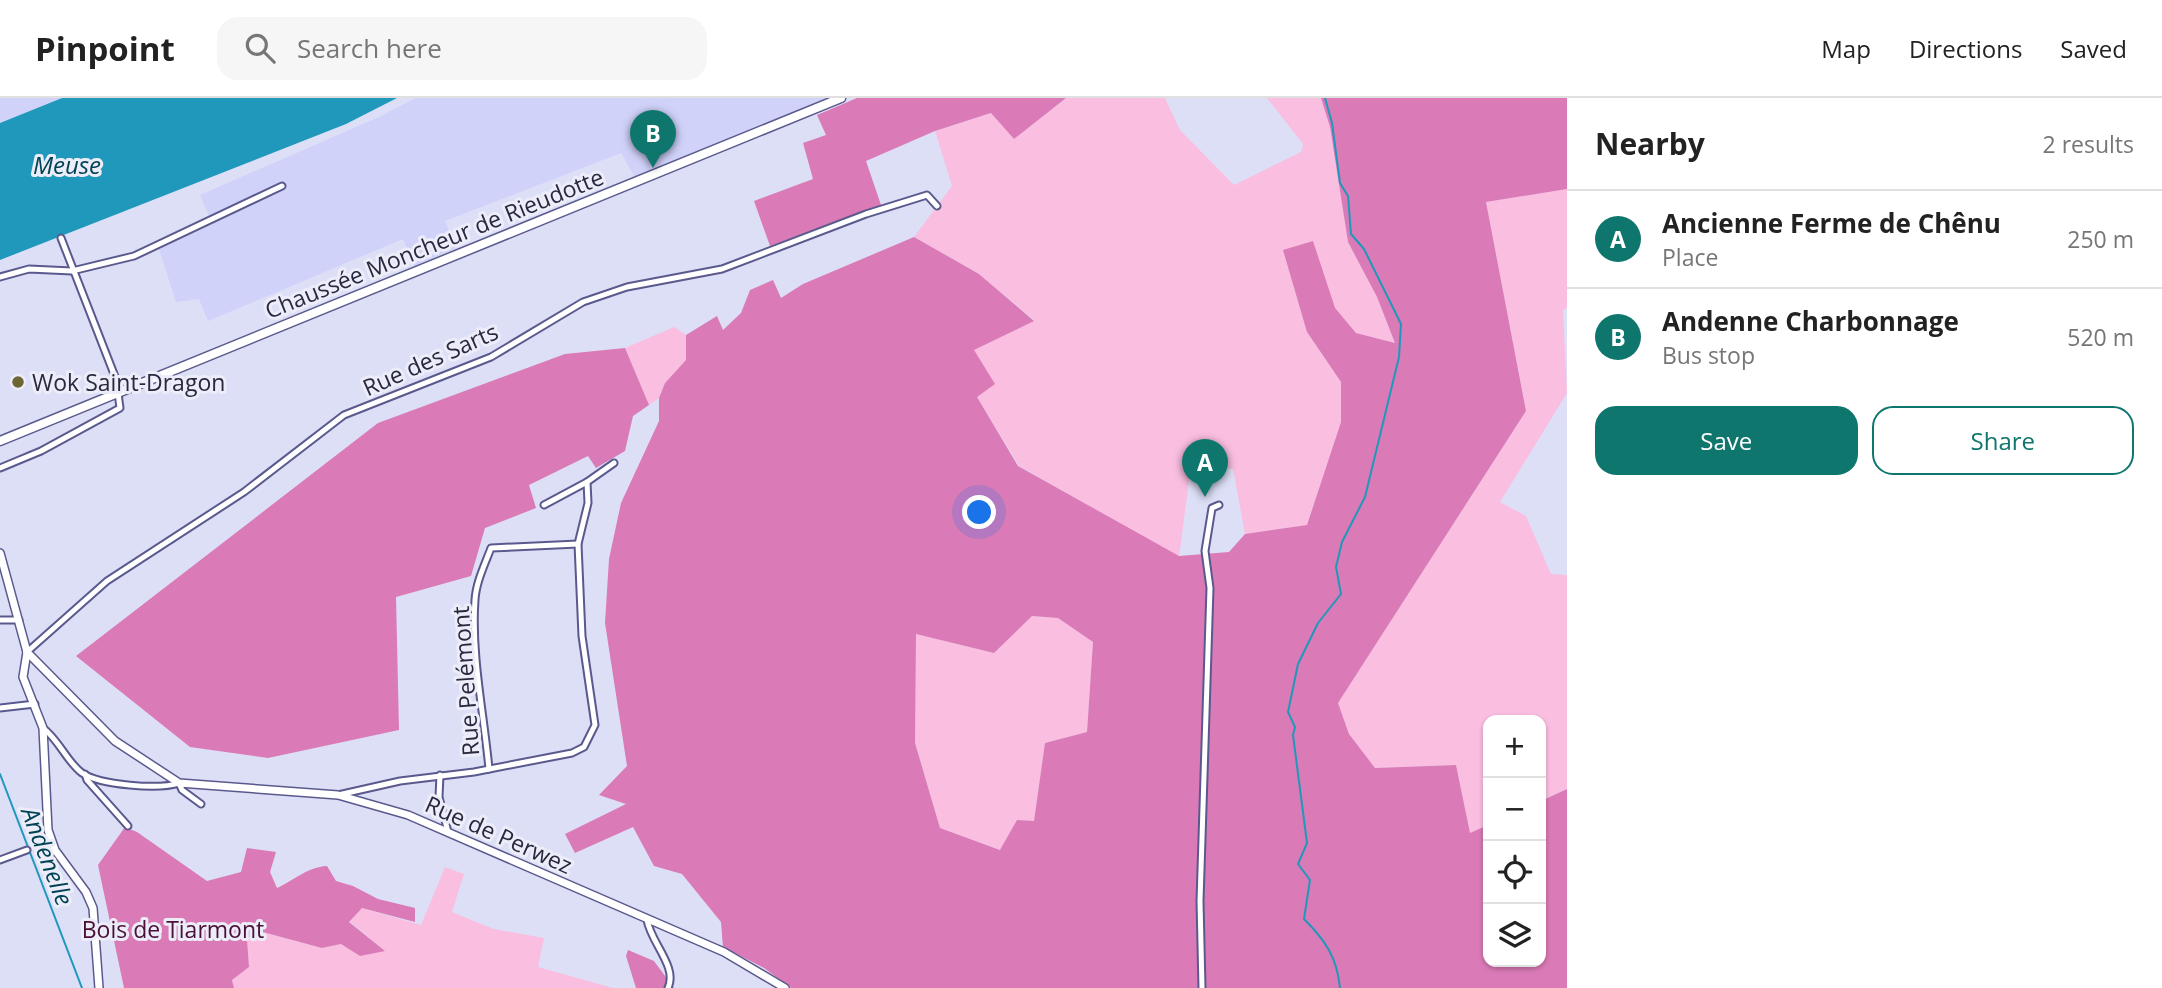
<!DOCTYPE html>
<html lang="en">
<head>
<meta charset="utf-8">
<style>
	:root { --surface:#fff; --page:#f6f6f6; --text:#222; --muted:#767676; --line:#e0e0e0; --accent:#0f766e }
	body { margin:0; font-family:"Open Sans",sans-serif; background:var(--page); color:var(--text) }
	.controls { position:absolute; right:21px; bottom:21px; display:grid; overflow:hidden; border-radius:14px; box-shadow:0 2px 5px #0004 }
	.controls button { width:63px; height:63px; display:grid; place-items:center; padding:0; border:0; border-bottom:2px solid var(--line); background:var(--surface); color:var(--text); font:35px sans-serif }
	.you { position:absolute; left:980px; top:415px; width:24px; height:24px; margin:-18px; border:5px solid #fff; border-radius:50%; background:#1a73e8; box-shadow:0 0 0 10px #1a73e833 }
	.badge { display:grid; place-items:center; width:46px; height:46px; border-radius:50%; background:var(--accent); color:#fff; font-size:23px; font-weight:700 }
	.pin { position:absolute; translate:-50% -58px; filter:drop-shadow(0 2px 4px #0008) }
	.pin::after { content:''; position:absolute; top:37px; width:24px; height:21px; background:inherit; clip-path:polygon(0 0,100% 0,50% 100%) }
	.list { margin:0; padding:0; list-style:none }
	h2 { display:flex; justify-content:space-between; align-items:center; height:91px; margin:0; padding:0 28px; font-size:30px }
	h2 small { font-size:23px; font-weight:400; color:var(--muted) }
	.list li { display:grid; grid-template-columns:46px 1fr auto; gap:21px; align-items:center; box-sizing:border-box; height:98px; padding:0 28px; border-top:2px solid var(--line) }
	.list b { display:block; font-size:26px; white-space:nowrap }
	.list p { margin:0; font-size:23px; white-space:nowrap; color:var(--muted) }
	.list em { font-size:23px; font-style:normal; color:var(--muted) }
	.actions { display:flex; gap:14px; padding:21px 28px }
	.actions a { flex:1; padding:16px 0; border:2px solid var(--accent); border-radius:21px; text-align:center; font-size:24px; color:var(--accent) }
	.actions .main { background:var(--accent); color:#fff }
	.icon { flex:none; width:38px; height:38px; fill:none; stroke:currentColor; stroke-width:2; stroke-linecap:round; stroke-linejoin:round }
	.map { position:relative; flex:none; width:1567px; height:890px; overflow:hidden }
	header { display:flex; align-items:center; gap:42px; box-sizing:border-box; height:98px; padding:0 35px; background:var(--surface); border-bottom:2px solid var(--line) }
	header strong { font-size:33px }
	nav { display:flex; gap:38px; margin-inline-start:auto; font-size:24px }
	.search { width:490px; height:63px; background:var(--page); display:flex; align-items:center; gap:18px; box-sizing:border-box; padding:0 24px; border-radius:21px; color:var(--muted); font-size:26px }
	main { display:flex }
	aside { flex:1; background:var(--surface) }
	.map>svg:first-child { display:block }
</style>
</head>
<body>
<header>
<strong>Pinpoint</strong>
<div class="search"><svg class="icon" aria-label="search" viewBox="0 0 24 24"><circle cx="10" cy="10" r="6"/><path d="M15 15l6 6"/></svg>Search here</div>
<nav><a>Map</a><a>Directions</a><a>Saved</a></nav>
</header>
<main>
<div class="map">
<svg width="1567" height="890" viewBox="0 0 1567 890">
	<rect width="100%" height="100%" fill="#dddff7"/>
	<g fill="#d0d2fa">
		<polygon points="0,0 62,0 0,25"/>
		<polygon points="416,0 841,0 637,83 621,55 445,123 456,150 414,168 403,141 208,223 199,201 176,204 159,151 212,126 200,97 379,19"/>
	</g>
	<g fill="#fabee1">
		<polygon points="1066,0 1165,0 1180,32 1234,87 1301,54 1303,46 1267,0 1321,0 1330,29 1348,144 1377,199 1395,245 1356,235 1334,210 1313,143 1307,234 1341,284 1341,324 1307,427 1245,436 1233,371 1191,368 1179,459 1019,368 977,299 973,252 1034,222 979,176 914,139 952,88 935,33 992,15 1014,41"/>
		<polygon points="1567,91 1567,210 1563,212 1567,295 1500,404 1526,418 1551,476 1567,477 1567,691 1541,703 1541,622 1488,622 1488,727 1470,736 1456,667 1375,670 1349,636 1338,605 1526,313 1486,104"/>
		<polygon points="674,229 686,237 686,262 665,285 659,300 649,307 625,250"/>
		<polygon points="1031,518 1058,520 1093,544 1087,634 1045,645 1034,724 1017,722 1001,752 940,730 915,645 916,536 994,555"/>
		<polygon points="445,769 464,776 452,814 494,831 544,840 538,869 613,890 234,890 232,882 249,869 247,841 259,833 322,850 341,846 360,858 384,852 349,823 362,810 421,827"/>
	</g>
	<g fill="#da7ab6" fill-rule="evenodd">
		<polygon points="857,0 1066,0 1014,41 991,15 935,33 866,63 881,107 770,148 754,103 813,81 803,45 826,37 817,17"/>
		<path d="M1321,0H1567V91L1486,104L1526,313L1338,605L1349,636L1375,670L1456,667L1470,735L1488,727V864H1541V703L1567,691V890H791L764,870L723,849L721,824L682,776L654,768L633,729L575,755L565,736L626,706L599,697L627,668L605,525L609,461L621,405L659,323V300L665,285L686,262V237L717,218L723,232L741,215L750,192L773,182L781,200L803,186L914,139L979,176L1034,223L974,252L995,286L977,299L1018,368L1179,458L1229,454L1245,436L1307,427L1341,324V284L1307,234L1283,152L1313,143L1335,210L1356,235L1395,245L1377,199L1348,144L1330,29ZM1032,518L1058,520L1093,544L1087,634L1045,645L1034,723L1017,722L1000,752L940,730L915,645L916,536L994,555Z"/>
		<polygon points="625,250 649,307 633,318 625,353 596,370 588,358 529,387 536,410 485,430 471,478 396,499 399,632 268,660 190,649 76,558 378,325 565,256"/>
		<path d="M125,729L137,734L207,783L241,774L247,750L276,754L270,774L277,790C295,782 307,769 327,768L336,783L353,788L378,801L415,810V824L362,810L349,824L385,853L360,858L341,846L322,850L259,833L247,841L249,869L232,882L234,890H124L98,767Z"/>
		<polygon points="628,852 654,863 674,890 636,890 626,858"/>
	</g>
	<polygon fill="#1f98bb" points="62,0 397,0 346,26 0,162 0,25"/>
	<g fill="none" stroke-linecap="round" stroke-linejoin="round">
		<g stroke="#1f98bb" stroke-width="2">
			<path d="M1325,0L1332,25L1340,85L1348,98L1351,136L1364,151L1401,226L1399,259L1365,399L1342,444L1336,469L1341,496L1318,525L1298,566L1288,614L1295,629L1293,637L1307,745L1298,766L1310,782L1304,821C1325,842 1337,859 1340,890"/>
			<polyline points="0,676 82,890"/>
		</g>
		<g stroke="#5a598d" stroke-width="9">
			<g id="street">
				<polyline points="61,140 121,294"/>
				<polyline points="0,179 29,171 72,173 134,158 282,88"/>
				<polyline points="0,370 41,353 120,310 118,295"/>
				<polyline points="544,407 587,384"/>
				<polyline points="0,522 19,522"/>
				<polyline points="27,554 107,483 244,394 344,317 491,259 583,204 627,189 722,171 866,116 927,97 937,108"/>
				<polyline points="0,610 35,606"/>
				<path d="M43,630C59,642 67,664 82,675C100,687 159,692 179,685L182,692L201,706"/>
				<path d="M489,671C484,616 471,557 475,502C476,484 485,466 491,450L578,446"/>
				<polyline points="85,676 87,682 128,728"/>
				<polyline points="440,677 439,699 448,734"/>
				<polyline points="338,697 400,683 474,674 572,655 584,649 595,627 582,538 578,446 588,405 587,384 614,365"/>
				<polyline points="0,762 27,752"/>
				<path d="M647,822C651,845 678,869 668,890"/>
				<polyline points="1202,890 1200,803 1210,490 1205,453 1212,410 1219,407"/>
			</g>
		</g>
		<g stroke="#5a598d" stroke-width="10">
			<g id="secondary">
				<polyline points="0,455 27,554"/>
				<polyline points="27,554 115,643 179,685 338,697 408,717 724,854 785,890"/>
				<polyline points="27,554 23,579 43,630 48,732 55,752 86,794 93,810 99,890"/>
			</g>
		</g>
		<g stroke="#5a598d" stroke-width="11">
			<polyline id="primary" points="0,343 841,0"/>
		</g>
		<use href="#street" stroke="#fff" stroke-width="5"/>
		<use href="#secondary" stroke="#fff" stroke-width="7"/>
		<use href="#primary" stroke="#fff" stroke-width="8"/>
	</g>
	<circle fill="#6d6734" stroke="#ecedf9" stroke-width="2.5" cx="18" cy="284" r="7"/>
	<g text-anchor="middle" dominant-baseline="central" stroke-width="6" stroke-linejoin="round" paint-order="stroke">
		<g font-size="23" fill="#28283f" stroke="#ecedf9">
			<text transform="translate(434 145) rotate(-22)">Chaussée Moncheur de Rieudotte</text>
			<text transform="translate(430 261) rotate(-24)">Rue des Sarts</text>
			<text transform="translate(465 583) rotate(-94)">Rue Pelémont</text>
			<text transform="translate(499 736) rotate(24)">Rue de Perwez</text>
		</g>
		<g font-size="23" fill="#28283f" stroke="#ecedf9" text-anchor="start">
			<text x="32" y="284">Wok Saint-Dragon</text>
		</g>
		<g font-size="23" fill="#4b1038" stroke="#ecedf9">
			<text x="173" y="831">Bois de Tiarmont</text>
		</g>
		<g font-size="24" font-style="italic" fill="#004355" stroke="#ecedf9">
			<text x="67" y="66">Meuse</text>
			<text transform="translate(48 758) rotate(69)">Andenelle</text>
		</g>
	</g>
</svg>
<div class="controls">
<button>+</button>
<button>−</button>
<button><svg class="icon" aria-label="locate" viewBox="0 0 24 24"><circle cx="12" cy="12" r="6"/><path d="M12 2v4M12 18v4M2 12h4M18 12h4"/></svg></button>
<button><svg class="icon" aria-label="layers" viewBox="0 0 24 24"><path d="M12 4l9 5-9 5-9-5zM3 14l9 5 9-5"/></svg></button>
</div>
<div class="you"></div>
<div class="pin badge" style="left:1205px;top:399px">A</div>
<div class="pin badge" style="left:653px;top:70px">B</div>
</div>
<aside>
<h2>Nearby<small>2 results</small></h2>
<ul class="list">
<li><span class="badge">A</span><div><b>Ancienne Ferme de Chênu</b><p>Place</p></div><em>250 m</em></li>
<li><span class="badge">B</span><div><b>Andenne Charbonnage</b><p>Bus stop</p></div><em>520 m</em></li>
</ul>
<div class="actions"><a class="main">Save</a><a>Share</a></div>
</aside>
</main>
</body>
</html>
